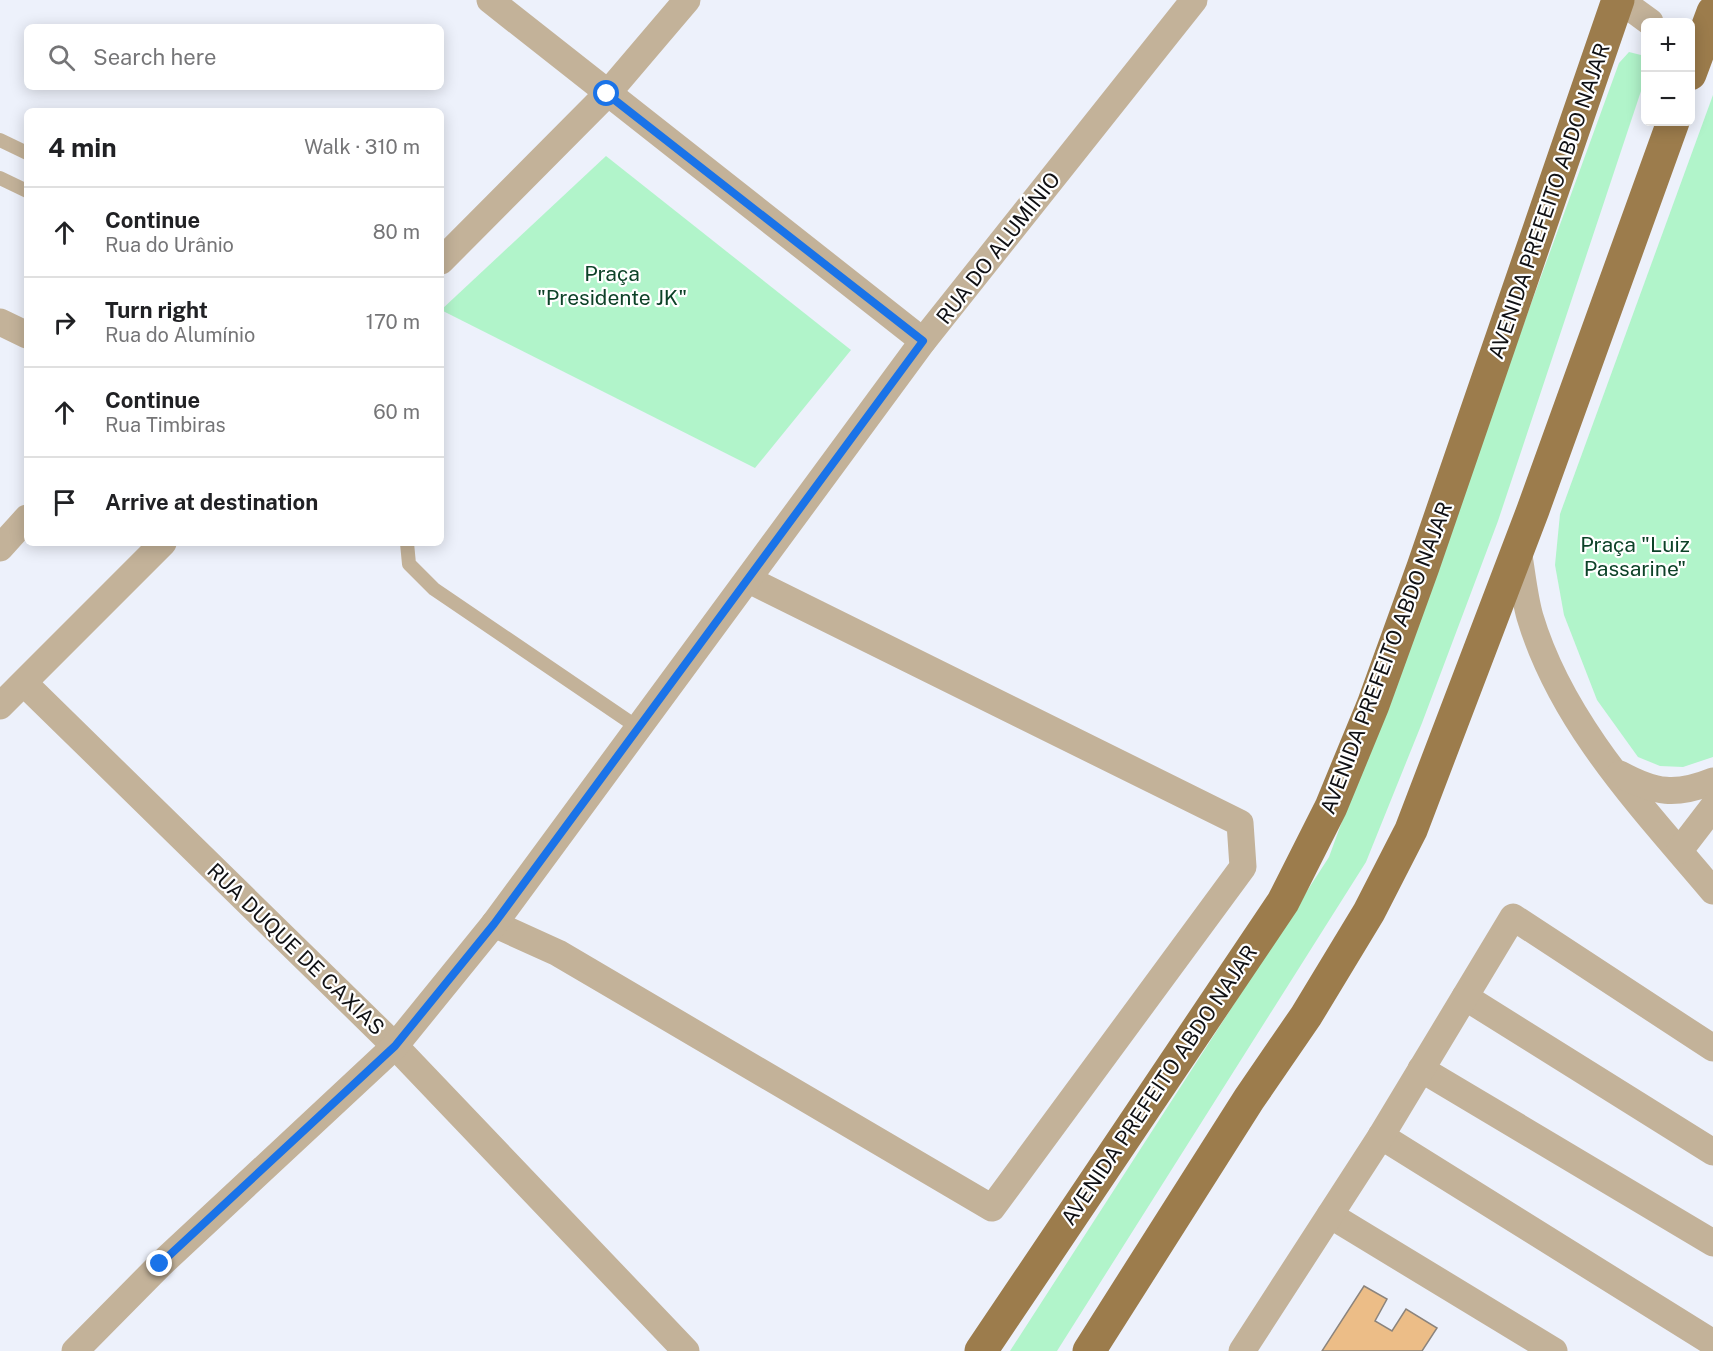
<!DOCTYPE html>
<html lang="en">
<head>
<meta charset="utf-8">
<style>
	:root { --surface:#fff; --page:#f2f2f2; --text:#202124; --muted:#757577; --line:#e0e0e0 }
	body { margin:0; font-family:"Public Sans",sans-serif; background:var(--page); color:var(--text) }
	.controls { position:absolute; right:18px; top:18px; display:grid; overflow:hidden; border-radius:9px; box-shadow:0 3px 15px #0003 }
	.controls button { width:54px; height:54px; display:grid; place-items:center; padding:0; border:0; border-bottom:2px solid var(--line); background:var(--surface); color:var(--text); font:30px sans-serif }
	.stop { position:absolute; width:18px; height:18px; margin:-14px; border:4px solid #1a73e8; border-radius:50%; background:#fff }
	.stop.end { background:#1a73e8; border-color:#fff; box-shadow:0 2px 6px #0008 }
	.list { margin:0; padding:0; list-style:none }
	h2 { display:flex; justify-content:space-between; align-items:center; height:78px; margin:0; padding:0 24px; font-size:26px }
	h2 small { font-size:20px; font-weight:400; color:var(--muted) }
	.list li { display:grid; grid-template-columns:39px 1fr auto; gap:18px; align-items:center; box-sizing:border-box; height:90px; padding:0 24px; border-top:2px solid var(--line) }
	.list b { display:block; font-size:22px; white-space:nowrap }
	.list p { margin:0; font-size:20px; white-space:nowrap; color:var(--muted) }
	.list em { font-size:20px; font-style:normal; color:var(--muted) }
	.icon { flex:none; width:33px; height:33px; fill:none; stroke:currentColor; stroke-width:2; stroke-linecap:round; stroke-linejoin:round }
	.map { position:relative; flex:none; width:1713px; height:1351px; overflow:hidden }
	.search { position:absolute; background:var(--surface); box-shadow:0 3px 15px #0003; left:24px; top:24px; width:420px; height:66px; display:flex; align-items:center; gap:15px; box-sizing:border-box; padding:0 21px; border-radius:9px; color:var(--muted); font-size:22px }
	.panel { position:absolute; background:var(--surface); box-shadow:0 3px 15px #0003; left:24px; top:108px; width:420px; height:438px; border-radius:9px }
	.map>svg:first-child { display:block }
</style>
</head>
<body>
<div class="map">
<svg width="1713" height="1351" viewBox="0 0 1713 1351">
	<rect width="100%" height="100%" fill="#edf1fb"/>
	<g fill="#b1f4ca">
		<polygon points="1629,52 1645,56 1645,79 1498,521 1422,723 1366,862 1057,1351 1010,1351 1329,857 1619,63"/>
		<polygon points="1713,95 1713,757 1683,767 1660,766 1638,757 1597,700 1564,615 1555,565 1560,514"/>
		<polygon points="606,156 851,350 755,468 441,310"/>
	</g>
	<polygon fill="#ecbd87" stroke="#8b847d" stroke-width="1.5" points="1364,1286 1387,1299 1375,1321 1392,1331 1406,1309 1437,1328 1422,1351 1322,1351"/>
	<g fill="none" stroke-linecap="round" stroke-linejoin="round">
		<g stroke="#c3b299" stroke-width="14">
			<polyline points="0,140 27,153"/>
			<polyline points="0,178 27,191"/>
			<polyline points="407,543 409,564 434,589 640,729"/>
		</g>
		<g stroke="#c3b299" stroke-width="27">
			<polyline points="490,0 923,341"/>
			<polyline points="1620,0 1650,22"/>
			<polyline points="441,261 607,94 687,0"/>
			<polyline points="0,322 27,335"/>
			<polyline points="0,548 27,518"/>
			<path d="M1518,550C1522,572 1524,596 1530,617C1562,724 1643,808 1713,891"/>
			<polyline points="24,683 395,1046 686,1351"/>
			<polyline points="0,706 163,543"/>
			<path d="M1620,774C1655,793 1676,796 1713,781"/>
			<polyline points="1680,850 1713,807"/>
			<polyline points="494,924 558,953 992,1208 1243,867 1240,823 749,580"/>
			<polyline points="1465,997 1713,1152"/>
			<polyline points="1421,1069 1713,1243"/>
			<polyline points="1381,1136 1713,1343"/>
			<polyline points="1330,1215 1554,1351"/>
			<polyline points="75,1351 161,1264 395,1046 494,924 923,341 1194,0"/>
			<polyline points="1242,1351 1381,1136 1513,917 1713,1048"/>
		</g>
		<g stroke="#9c7c4c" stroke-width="33">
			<polyline points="1690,74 1713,12"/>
			<polyline points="981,1351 1283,902 1331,807 1373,705 1423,567 1618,0"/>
			<polyline points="1089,1351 1249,1099 1306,1016 1369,912 1411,830 1533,510 1673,122"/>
		</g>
	</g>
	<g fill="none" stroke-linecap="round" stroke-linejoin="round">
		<polyline stroke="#1a73e8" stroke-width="8" points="160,1264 395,1046 494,924 923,341 607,94"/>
	</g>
	<g text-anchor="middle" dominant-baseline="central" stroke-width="4.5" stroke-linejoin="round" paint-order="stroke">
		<g font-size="21" fill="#0f1014" stroke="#fff">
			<text transform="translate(1549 201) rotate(-71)">AVENIDA PREFEITO ABDO NAJAR</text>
			<text transform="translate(998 248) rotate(-52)">RUA DO ALUMÍNIO</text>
			<text transform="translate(1386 658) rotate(-69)">AVENIDA PREFEITO ABDO NAJAR</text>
			<text transform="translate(296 949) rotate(44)">RUA DUQUE DE CAXIAS</text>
			<text transform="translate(1159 1085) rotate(-56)">AVENIDA PREFEITO ABDO NAJAR</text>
		</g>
		<g font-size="21" fill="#0d4228" stroke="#fff">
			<text x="612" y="273">Praça<tspan x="612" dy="24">"Presidente JK"</tspan></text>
			<text x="1635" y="544">Praça "Luiz<tspan x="1635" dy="24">Passarine"</tspan></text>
		</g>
	</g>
</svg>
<div class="controls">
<button>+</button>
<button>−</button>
</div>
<div class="stop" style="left:607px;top:94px"></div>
<div class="stop end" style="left:160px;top:1264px"></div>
<div class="search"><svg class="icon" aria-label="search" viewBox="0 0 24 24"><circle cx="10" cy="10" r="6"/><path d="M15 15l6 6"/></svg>Search here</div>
<section class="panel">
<h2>4 min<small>Walk · 310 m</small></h2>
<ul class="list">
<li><svg class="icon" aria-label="ahead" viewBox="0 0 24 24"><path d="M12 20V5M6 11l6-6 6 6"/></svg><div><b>Continue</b><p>Rua do Urânio</p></div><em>80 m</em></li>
<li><svg class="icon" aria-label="right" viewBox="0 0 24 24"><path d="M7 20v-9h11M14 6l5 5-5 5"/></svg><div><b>Turn right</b><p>Rua do Alumínio</p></div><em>170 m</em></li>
<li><svg class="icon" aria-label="ahead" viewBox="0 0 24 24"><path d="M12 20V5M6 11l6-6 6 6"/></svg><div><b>Continue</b><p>Rua Timbiras</p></div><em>60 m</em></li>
<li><svg class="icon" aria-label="arrive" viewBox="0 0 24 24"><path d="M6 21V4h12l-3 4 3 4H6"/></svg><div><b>Arrive at destination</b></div></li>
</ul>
</section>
</div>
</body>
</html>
